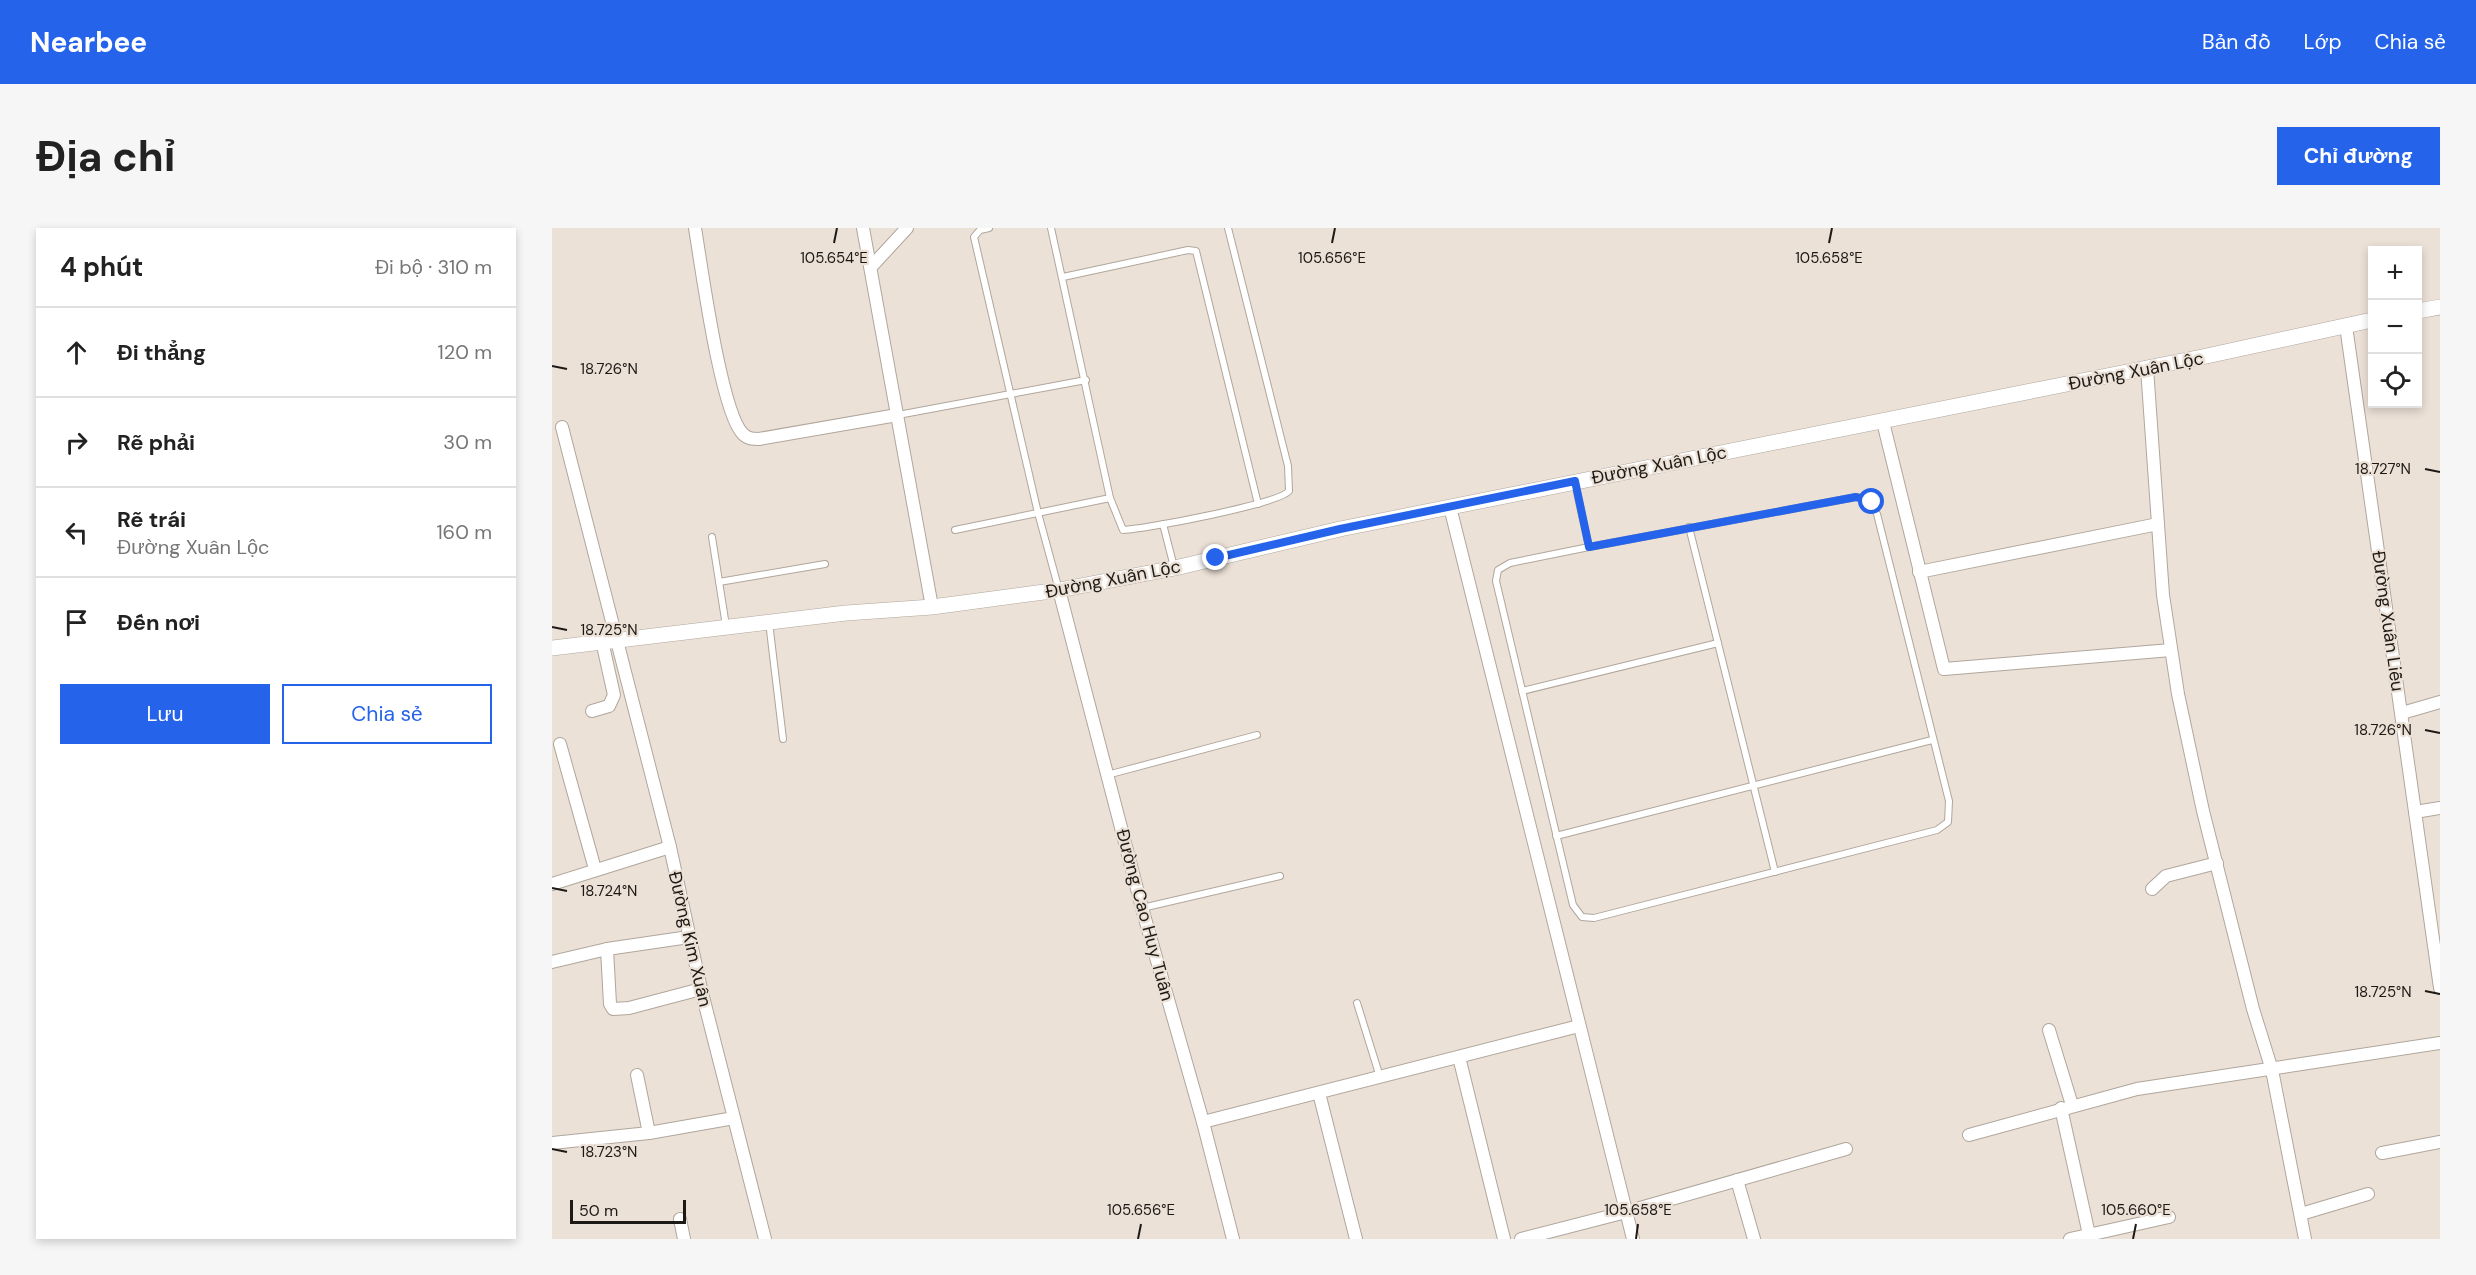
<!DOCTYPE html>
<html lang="vi">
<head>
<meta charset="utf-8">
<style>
	:root { --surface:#fff; --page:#f6f6f6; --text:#222; --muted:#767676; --line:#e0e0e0; --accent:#2563eb }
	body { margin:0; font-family:"DM Sans",sans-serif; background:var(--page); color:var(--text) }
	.controls { position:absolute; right:18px; top:18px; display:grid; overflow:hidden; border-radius:0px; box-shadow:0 3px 9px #0003 }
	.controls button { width:54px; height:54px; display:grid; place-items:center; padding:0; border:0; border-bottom:2px solid var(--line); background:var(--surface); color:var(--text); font:30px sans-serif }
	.scale { position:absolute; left:18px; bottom:15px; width:116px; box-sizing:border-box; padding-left:6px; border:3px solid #1d1915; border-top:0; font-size:16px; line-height:21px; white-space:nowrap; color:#1d1915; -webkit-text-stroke:4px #ece1d7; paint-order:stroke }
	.stop { position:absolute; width:18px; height:18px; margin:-14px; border:4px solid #2563eb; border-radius:50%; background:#fff }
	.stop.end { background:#2563eb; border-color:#fff; box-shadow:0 2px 6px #0008 }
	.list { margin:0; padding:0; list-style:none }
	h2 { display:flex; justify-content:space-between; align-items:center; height:78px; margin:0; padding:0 24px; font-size:26px }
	h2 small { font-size:20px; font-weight:400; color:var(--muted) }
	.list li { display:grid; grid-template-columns:39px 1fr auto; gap:18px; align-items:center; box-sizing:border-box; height:90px; padding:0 24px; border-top:2px solid var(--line) }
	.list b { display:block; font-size:22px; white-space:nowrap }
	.list p { margin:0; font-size:20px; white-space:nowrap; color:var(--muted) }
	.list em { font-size:20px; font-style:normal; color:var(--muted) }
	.actions { display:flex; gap:12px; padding:18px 24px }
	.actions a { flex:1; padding:14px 0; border:2px solid var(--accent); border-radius:0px; text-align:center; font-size:21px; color:var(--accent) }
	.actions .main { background:var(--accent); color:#fff }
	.icon { flex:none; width:33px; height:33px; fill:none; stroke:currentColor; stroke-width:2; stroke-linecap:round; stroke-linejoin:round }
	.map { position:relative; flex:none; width:1888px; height:1011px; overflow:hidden; border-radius:0px }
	header { display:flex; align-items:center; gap:36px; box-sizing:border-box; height:84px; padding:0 30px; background:var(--accent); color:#fff }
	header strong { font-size:28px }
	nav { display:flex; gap:33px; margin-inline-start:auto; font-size:21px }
	.intro { display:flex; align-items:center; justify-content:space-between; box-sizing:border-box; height:144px; padding:0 36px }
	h1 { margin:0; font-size:42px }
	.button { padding:15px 27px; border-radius:0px; background:var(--accent); color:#fff; font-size:21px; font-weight:700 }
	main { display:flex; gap:36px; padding:0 36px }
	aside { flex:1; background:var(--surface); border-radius:0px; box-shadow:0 3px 9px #0003 }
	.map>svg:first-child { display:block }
</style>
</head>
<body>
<header>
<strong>Nearbee</strong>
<nav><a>Bản đồ</a><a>Lớp</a><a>Chia sẻ</a></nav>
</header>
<div class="intro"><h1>Địa chỉ</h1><a class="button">Chỉ đường</a></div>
<main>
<aside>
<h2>4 phút<small>Đi bộ · 310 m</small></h2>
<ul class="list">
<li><svg class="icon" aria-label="ahead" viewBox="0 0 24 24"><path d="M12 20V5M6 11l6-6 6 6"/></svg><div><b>Đi thẳng</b></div><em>120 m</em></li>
<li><svg class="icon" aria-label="right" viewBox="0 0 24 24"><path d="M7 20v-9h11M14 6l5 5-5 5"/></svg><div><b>Rẽ phải</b></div><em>30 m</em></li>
<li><svg class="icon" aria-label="left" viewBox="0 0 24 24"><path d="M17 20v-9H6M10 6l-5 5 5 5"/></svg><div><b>Rẽ trái</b><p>Đường Xuân Lộc</p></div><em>160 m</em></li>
<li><svg class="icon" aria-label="arrive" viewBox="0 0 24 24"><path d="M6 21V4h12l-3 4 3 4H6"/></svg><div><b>Đến nơi</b></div></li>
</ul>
<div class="actions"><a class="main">Lưu</a><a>Chia sẻ</a></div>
</aside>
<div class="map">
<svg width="1888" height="1011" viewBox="0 0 1888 1011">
	<rect width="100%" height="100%" fill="#ece1d7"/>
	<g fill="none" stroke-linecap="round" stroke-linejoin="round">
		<g stroke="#b0a69c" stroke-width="8">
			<g id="service">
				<polyline points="437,0 428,2 422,9 486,285 507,362"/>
				<path d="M499,0L558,270L571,302C594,301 726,276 737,263L736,238L676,0"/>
				<polyline points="511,49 636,22 644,23 706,276"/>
				<polyline points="346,187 534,152"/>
				<polyline points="1023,255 1037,319"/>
				<polygon points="1304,269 1315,270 1325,286 1397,573 1396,594 1385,602 1042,690 1030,689 1021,677 944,353 946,342 958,335 1037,319"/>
				<polyline points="611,296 622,339"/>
				<polyline points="1137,299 1223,644"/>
				<polyline points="403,302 558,270"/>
				<polyline points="160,309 174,398"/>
				<polyline points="167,354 273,336"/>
				<polyline points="217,394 231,511"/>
				<polyline points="970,463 1166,415"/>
				<polyline points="555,547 705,507"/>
				<polyline points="1004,608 1380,512"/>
				<polyline points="590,680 728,648"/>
				<polyline points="805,775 828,849"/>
			</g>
		</g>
		<g stroke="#b0a69c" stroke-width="14">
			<g id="minor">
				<path d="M143,0C149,36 169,185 191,206C196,211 201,211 207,211L345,187"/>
				<polyline points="311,0 380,379"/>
				<polyline points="319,39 355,0"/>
				<polyline points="1794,98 1888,760"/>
				<polyline points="1595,140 1611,367 1626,466 1651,583 1701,781 1720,842 1753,1011"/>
				<polyline points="1331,194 1392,441 1619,422"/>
				<polyline points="10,199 118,619 149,761 213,1011"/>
				<polyline points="898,279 1081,1011"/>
				<polyline points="1367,344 1606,296"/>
				<polyline points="507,362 590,680 651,894 681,1011"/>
				<polyline points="40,483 57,478 62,467 50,413"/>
				<polyline points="1850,485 1888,474"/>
				<polyline points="8,516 43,641"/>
				<polyline points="1863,584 1888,580"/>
				<polyline points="0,656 118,619"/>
				<polyline points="1600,661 1614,648 1665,635"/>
				<polyline points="55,721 58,776 61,781 77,780 149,761"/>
				<polyline points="0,734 55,721 137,709"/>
				<polyline points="1497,802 1520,877"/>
				<polyline points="907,829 952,1011"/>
				<polyline points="85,847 97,905"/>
				<polyline points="767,865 804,1011"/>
				<polyline points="1509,880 1538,1011"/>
				<polyline points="651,894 1027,798"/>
				<polyline points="1417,907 1585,861 1888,815"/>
				<polyline points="0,915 97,905 182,890"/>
				<polyline points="1830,925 1888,914"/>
				<polyline points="1185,952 1202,1011"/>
				<polyline points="1749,986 1816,966"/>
				<polyline points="128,991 132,1011"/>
				<polyline points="969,1011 1074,984 1294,921"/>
				<polyline points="1518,1011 1617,989"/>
			</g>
		</g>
		<g stroke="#b0a69c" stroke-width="16">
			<g id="tertiary">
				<polyline points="1866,83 1888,79"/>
				<polyline points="0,420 294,385 380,379 507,362 623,340 788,301 1650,129 1820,92"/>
			</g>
		</g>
		<use href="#service" stroke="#fff" stroke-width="6"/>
		<use href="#minor" stroke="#fff" stroke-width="12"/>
		<use href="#tertiary" stroke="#fff" stroke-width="15"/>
	</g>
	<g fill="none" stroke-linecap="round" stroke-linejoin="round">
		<polyline stroke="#2563eb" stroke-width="8" points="664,330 788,301 1023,253 1037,319 1304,269 1320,274"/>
	</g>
	<path fill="none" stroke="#1d1915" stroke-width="2" d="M282,15L285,0M780,15L783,0M1277,15L1280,0M0,138L15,141M1873,241L1888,244M0,399L15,402M1873,502L1888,505M0,660L15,663M1873,763L1888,766M0,921L15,924M586,1011L589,996M1084,1011L1086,996M1581,1011L1584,996"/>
	<g text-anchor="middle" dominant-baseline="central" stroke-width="4.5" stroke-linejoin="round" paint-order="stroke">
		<g font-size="18" fill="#1d1915" stroke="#ece1d7">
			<text transform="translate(1584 143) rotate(-11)">Đường Xuân Lộc</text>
			<text transform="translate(1107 237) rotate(-11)">Đường Xuân Lộc</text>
			<text transform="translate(561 351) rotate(-11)">Đường Xuân Lộc</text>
			<text transform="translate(1836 393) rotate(82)">Đường Xuân Liễu</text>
			<text transform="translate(593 687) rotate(75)">Đường Cao Huy Tuân</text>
			<text transform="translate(138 711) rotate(77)">Đường Kim Xuân</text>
		</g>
	</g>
	<g font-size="15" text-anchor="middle" fill="#1d1915" stroke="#ece1d7" stroke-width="4.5" stroke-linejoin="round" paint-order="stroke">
		<text x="282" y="35">105.654°E</text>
		<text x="780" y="35">105.656°E</text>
		<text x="1277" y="35">105.658°E</text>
		<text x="57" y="146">18.726°N</text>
		<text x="1831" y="246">18.727°N</text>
		<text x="57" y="407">18.725°N</text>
		<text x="1831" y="507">18.726°N</text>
		<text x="57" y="668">18.724°N</text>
		<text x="1831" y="769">18.725°N</text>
		<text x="57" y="929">18.723°N</text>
		<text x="589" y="987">105.656°E</text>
		<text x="1086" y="987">105.658°E</text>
		<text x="1584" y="987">105.660°E</text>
	</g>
</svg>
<div class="controls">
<button>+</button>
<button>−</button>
<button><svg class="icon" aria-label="locate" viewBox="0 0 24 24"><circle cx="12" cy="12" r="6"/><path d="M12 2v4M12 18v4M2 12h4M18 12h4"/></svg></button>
</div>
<div class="scale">50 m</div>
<div class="stop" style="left:1320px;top:274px"></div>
<div class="stop end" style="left:664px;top:330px"></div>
</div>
</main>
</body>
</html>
